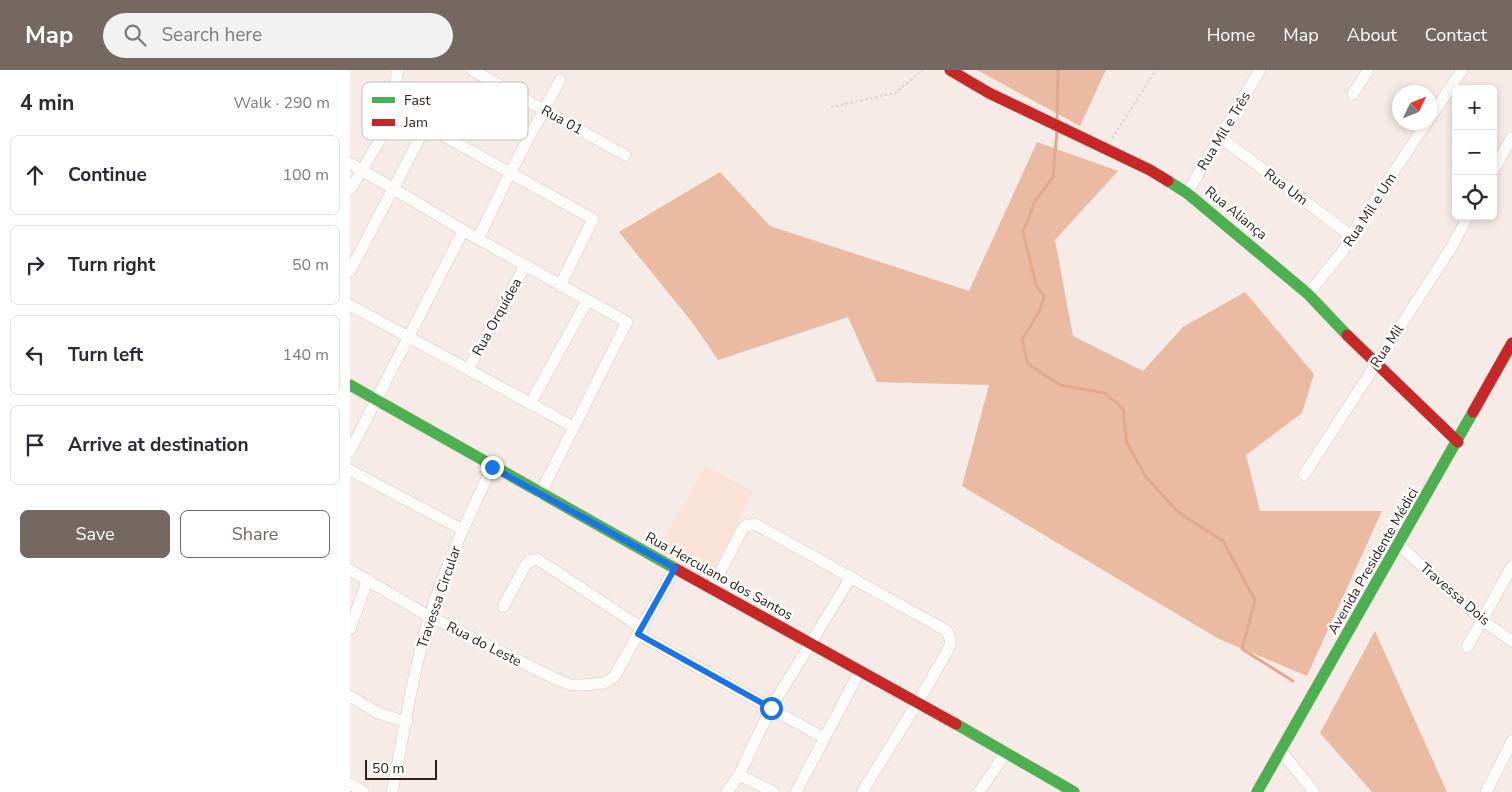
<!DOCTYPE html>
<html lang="en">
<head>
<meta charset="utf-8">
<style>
	:root { --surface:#fff; --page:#f2f2f3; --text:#2b2b33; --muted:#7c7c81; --line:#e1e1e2; --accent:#756863 }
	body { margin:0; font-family:"Nunito Sans",sans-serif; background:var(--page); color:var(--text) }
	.controls { position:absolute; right:15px; top:15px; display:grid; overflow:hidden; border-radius:8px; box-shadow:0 2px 8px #0003 }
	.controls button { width:45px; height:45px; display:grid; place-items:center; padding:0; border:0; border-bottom:1px solid var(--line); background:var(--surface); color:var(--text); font:25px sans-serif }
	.compass { position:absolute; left:1042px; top:15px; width:45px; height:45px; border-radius:50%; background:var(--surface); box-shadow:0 2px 8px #0003; rotate:47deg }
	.scale { position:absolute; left:15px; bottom:12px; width:72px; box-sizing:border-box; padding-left:5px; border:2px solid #2f221c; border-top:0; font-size:14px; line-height:18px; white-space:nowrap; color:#2f221c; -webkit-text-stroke:4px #fff; paint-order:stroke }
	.stop { position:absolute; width:15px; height:15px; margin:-11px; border:4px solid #1a73e8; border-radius:50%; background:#fff }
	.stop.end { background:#1a73e8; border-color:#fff; box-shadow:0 1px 5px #0008 }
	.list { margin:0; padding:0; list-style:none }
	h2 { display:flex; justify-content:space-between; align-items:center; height:65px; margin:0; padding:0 20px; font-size:21px }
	h2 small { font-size:16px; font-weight:400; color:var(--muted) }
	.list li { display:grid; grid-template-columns:32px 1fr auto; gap:15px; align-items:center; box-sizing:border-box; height:80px; margin:0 10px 10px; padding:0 10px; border:1px solid var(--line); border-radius:8px }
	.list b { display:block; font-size:19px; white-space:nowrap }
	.list em { font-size:16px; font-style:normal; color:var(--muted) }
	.actions { display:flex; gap:10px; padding:15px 20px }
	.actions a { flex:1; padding:11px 0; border:1px solid var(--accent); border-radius:8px; text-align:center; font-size:18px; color:var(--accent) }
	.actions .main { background:var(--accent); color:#fff }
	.icon { flex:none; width:28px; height:28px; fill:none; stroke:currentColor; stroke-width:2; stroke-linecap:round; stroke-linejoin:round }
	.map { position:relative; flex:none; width:1162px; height:722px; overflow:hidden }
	header { display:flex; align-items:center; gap:30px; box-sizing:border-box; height:70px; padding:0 25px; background:var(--accent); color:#fff }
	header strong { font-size:24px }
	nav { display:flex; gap:28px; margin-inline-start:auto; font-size:18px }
	.search { width:350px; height:45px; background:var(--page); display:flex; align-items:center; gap:12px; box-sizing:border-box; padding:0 18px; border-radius:28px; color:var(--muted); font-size:19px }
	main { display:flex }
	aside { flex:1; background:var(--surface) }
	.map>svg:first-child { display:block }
</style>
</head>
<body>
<header>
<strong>Map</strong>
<div class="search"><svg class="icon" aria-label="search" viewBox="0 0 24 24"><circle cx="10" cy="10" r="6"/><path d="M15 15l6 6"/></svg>Search here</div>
<nav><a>Home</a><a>Map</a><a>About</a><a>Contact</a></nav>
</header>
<main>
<aside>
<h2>4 min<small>Walk · 290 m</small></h2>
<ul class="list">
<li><svg class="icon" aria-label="ahead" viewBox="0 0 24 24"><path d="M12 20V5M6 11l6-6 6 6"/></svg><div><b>Continue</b></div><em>100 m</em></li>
<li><svg class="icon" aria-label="right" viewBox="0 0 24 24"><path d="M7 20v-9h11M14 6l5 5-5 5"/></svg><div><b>Turn right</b></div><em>50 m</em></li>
<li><svg class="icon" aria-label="left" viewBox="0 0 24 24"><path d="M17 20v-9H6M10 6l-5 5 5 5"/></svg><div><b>Turn left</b></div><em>140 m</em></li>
<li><svg class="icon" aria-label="arrive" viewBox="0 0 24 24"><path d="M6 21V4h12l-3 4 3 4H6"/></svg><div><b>Arrive at destination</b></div></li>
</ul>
<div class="actions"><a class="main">Save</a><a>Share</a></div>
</aside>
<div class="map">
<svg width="1162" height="722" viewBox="0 0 1162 722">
	<rect width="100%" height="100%" fill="#f6ebe6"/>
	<polygon fill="#fae2d7" points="356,395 403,422 358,512 307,482"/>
	<g fill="#eabaa2">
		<polygon points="627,0 756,0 730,56"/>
		<polygon points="687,72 768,101 705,170 723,266 793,301 833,257 895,222 964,304 952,343 896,385 910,441 1032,441 957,606 869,569 612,416 639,315 527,312 498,247 368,290 342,252 269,162 370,102 420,156 619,221"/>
		<polygon points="1025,561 1097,722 1022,722 970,663"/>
	</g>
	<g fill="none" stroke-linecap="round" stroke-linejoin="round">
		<g stroke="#e3a98d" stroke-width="3">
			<polyline points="707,49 708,0"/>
			<polyline points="707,61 703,107 685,131 673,162 686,215 694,227 690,240 672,270 678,294 710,315 755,323 773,339 777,373 796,407 828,442 873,471 905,530 892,579 943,611"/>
		</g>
		<g stroke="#d4c9c4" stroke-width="12">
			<g id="street">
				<path d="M48,0C39,37 47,36 76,56"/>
				<polyline points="122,0 275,85"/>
				<polyline points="1003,24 1018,0"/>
				<polyline points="1080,48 1112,0"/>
				<polyline points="871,68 1001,166"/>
				<polyline points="0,93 128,169 277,252 190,424"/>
				<polyline points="1143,101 1162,67"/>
				<polyline points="0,120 49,38"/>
				<polyline points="837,123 910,0"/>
				<polyline points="128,169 160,103 210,10"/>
				<polyline points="0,201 76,56 243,149 210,216"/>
				<polyline points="958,224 993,181 1001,166 1077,52"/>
				<polyline points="0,235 222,356"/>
				<polyline points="119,298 175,196"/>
				<polyline points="180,334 237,231"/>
				<polyline points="0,381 113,161"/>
				<polyline points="0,400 113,460"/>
				<polyline points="954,405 1101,178 1118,146"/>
				<polyline points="1049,475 1132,550 1162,571"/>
				<polyline points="0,500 80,547 204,608 221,615 235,615 254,613 264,607 325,498"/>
				<polyline points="362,518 392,460 395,456 405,454 597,561 601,571 599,578 568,632 512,722"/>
				<polyline points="153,537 175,496 179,491 187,489 292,558"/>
				<polyline points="0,559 18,509"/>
				<polyline points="288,564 474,668"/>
				<polyline points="1117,577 1162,496"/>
				<polyline points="0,626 28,643 57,652"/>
				<polyline points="931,681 964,722"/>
				<polyline points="389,705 421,638 501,507"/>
				<polyline points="0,714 13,722"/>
				<path d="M42,722C54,664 62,605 79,548C95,496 119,446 142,397"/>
				<polyline points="377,722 389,705 424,722"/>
				<polyline points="446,722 510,601"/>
				<polyline points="629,722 656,682"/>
				<polyline points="1136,722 1162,671"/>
			</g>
		</g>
		<g stroke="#d4c9c4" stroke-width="12">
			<g id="fast">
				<polyline points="818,111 837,123 958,224 997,265"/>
				<polyline points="0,315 326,499"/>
				<polyline points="606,654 724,722"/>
				<polyline points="907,722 1123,342"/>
			</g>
		</g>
		<g stroke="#d4c9c4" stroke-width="12">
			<g id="jam">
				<polyline points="600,0 639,23 800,100 818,111"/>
				<polyline points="997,265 1108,372"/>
				<polyline points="1123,342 1162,273"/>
				<polyline points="326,499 606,654"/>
			</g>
		</g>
		<g stroke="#dcd7d6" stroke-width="2" stroke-dasharray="2.5 2.5" stroke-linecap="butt">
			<polyline points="481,37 545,23 573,0"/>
			<polyline points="762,68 806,0"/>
		</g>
		<use href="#street" stroke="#fefcfb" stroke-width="11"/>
		<use href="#fast" stroke="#4caf50" stroke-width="11"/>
		<use href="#jam" stroke="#c62828" stroke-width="11"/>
	</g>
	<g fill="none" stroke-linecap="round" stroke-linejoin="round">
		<polyline stroke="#1a73e8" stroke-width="6" points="142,397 325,498 288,564 421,638"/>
	</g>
	<g text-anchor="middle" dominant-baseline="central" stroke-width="5" stroke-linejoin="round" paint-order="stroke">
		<g font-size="14" fill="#2f221c" stroke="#fff">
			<text transform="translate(212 50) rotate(29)">Rua 01</text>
			<text transform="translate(874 61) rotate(-59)">Rua Mil e Três</text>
			<text transform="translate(936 117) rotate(37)">Rua Um</text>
			<text transform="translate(1020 140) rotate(-57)">Rua Mil e Um</text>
			<text transform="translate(886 143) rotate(39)">Rua Aliança</text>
			<text transform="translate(147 247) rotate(-61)">Rua Orquídea</text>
			<text transform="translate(1037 276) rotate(-57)">Rua Mil</text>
			<text transform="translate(1023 491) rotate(-60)">Avenida Presidente Médici</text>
			<text transform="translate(369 506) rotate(29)">Rua Herculano dos Santos</text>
			<text transform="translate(1105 524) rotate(41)">Travessa Dois</text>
			<text transform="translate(89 527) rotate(-71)">Travessa Circular</text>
			<text transform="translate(134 574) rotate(27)">Rua do Leste</text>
		</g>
	</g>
	<rect x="12" y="12" width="166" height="58" rx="8" fill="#fff" stroke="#c1bdbb" stroke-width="1"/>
	<rect x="22" y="27" width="23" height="6" fill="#4caf50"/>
	<rect x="22" y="49" width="23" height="7" fill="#c62828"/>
	<g font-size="14" fill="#2f221c">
		<text x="54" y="35">Fast</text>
		<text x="54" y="57">Jam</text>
	</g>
</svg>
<div class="controls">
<button>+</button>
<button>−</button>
<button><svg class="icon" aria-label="locate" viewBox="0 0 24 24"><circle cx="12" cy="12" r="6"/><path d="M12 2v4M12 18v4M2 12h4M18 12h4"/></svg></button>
</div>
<svg class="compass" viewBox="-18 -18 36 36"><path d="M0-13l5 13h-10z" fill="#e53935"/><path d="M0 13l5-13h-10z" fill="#7c7c81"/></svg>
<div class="scale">50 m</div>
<div class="stop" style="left:421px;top:638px"></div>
<div class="stop end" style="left:142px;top:397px"></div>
</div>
</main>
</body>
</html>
